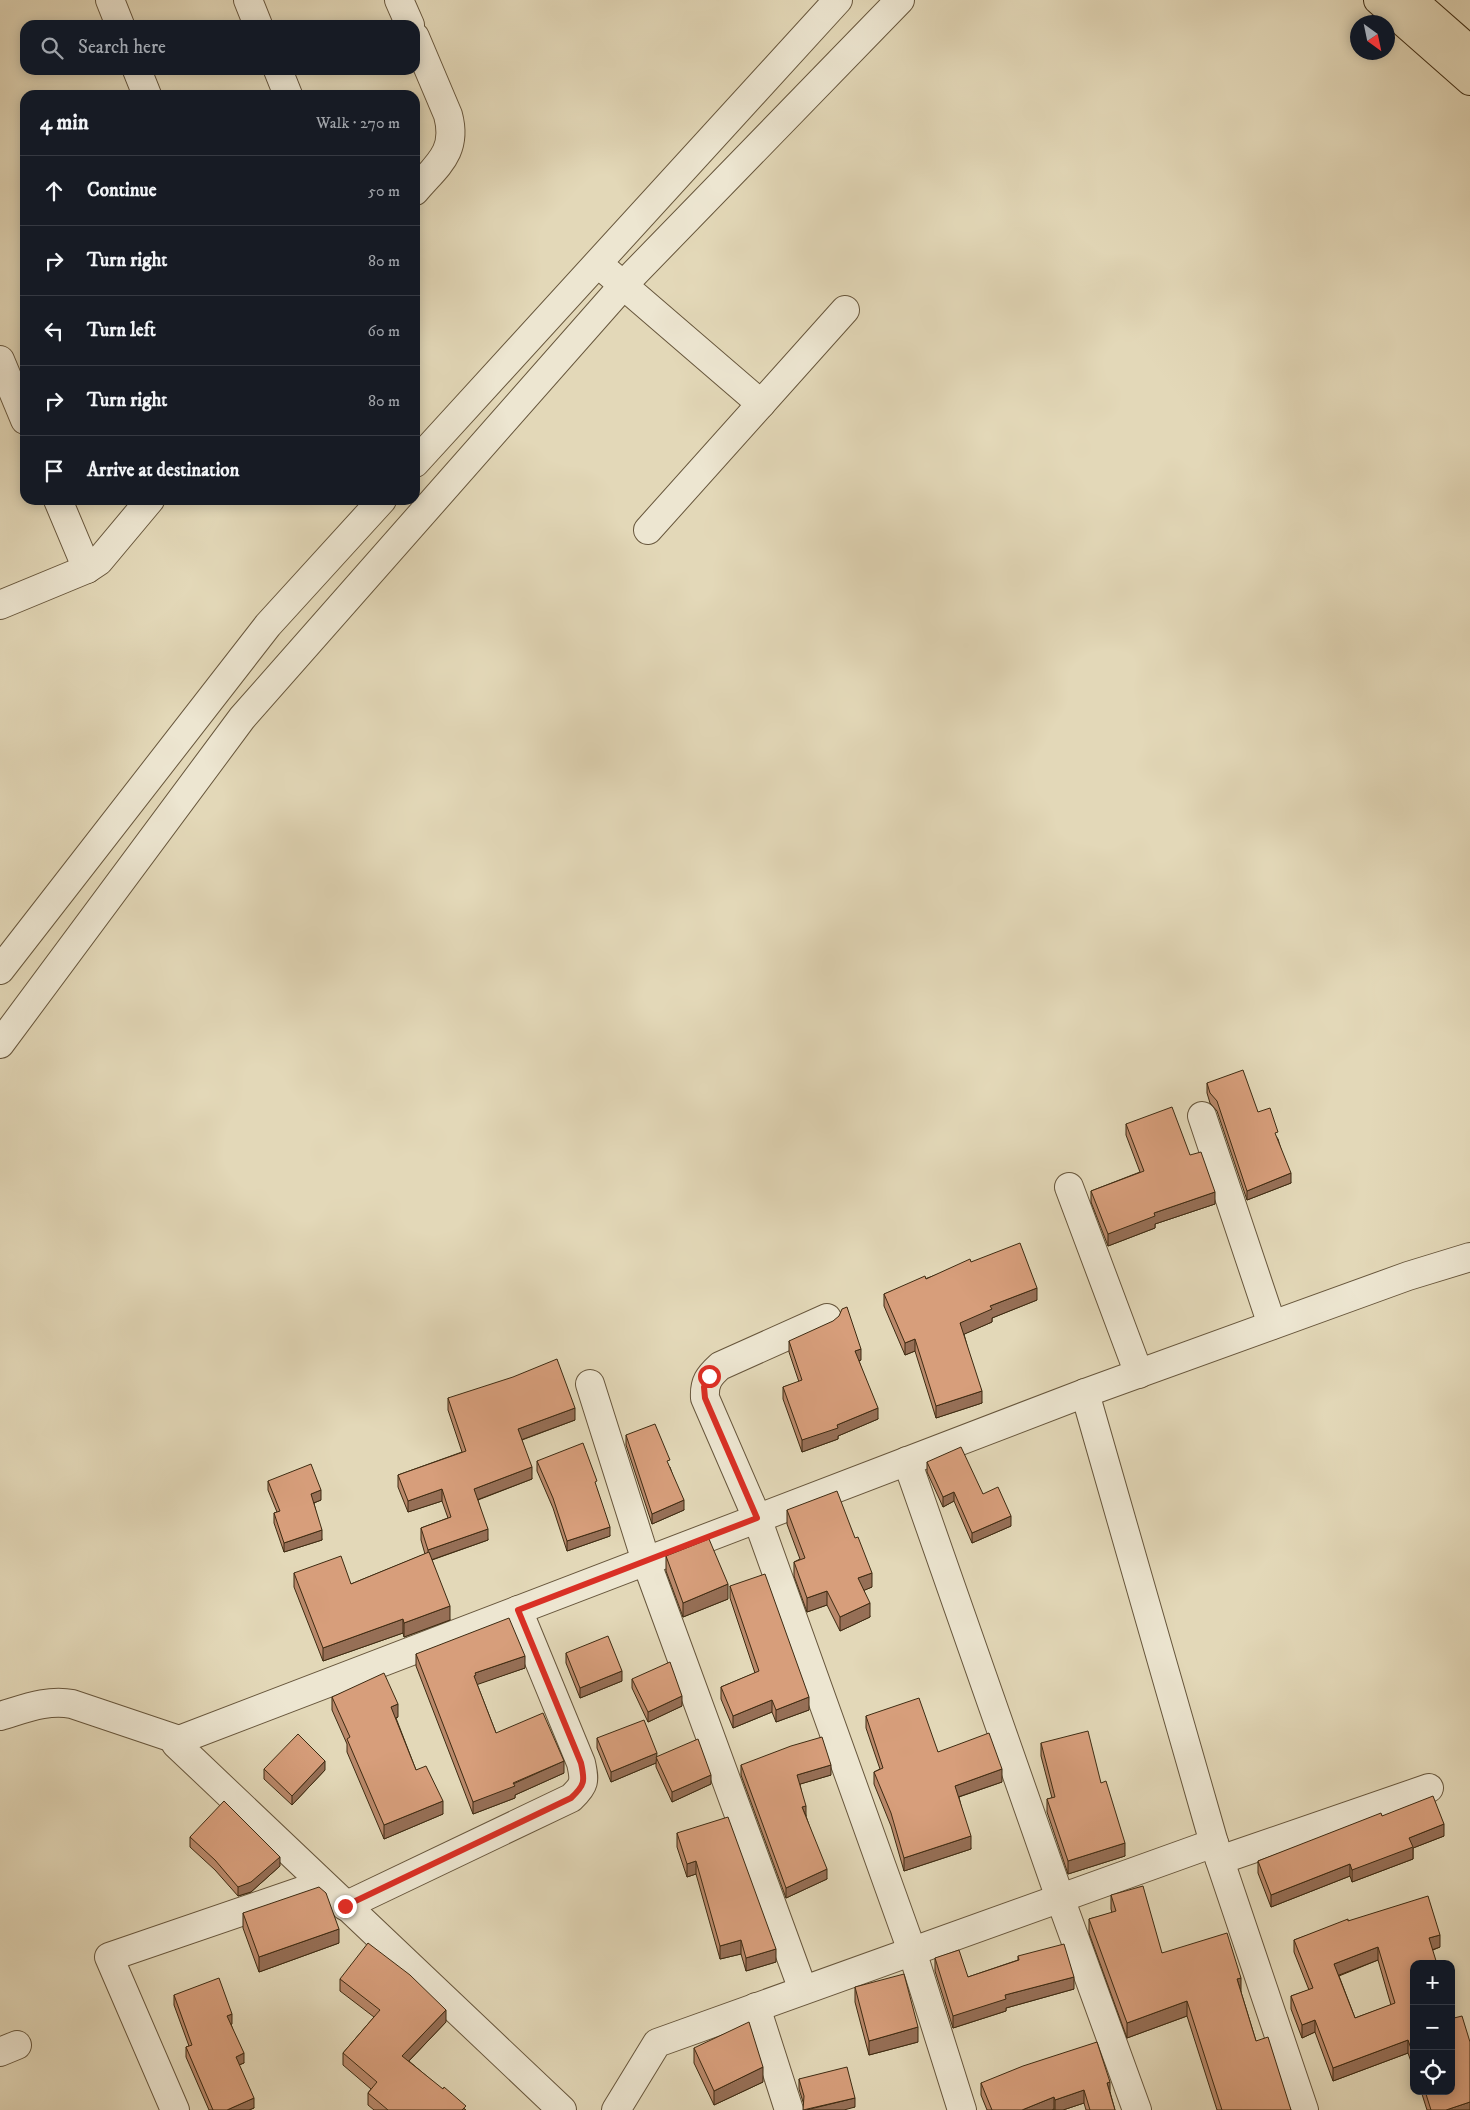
<!DOCTYPE html>
<html lang="en">
<head>
<meta charset="utf-8">
<style>
	:root { --surface:#171b24; --page:#20242c; --text:#f1f3f6; --muted:#9ea1a6; --line:#363941 }
	body { margin:0; font-family:"IM FELL DW Pica",serif; background:var(--page); color:var(--text) }
	.controls { position:absolute; right:15px; bottom:15px; display:grid; overflow:hidden; border-radius:10px; box-shadow:0 2px 12px #0003 }
	.controls button { width:45px; height:45px; display:grid; place-items:center; padding:0; border:0; border-bottom:1px solid var(--line); background:var(--surface); color:var(--text); font:25px sans-serif }
	.compass { position:absolute; left:1350px; top:15px; width:45px; height:45px; border-radius:50%; background:var(--surface); box-shadow:0 2px 12px #0003; rotate:147deg }
	.stop { position:absolute; width:15px; height:15px; margin:-11px; border:4px solid #d93025; border-radius:50%; background:#fff }
	.stop.end { background:#d93025; border-color:#fff; box-shadow:0 1px 5px #0008 }
	.list { margin:0; padding:0; list-style:none }
	h2 { display:flex; justify-content:space-between; align-items:center; height:65px; margin:0; padding:0 20px; font-size:21px }
	h2 small { font-size:16px; font-weight:400; color:var(--muted) }
	.list li { display:grid; grid-template-columns:32px 1fr auto; gap:15px; align-items:center; box-sizing:border-box; height:70px; padding:0 20px; border-top:1px solid var(--line) }
	.list b { display:block; font-size:19px; white-space:nowrap }
	.list em { font-size:16px; font-style:normal; color:var(--muted) }
	.icon { flex:none; width:28px; height:28px; fill:none; stroke:currentColor; stroke-width:2; stroke-linecap:round; stroke-linejoin:round }
	.map { position:relative; flex:none; width:1470px; height:2110px; overflow:hidden }
	.search { position:absolute; background:var(--surface); box-shadow:0 2px 12px #0003; left:20px; top:20px; width:400px; height:55px; display:flex; align-items:center; gap:12px; box-sizing:border-box; padding:0 18px; border-radius:15px; color:var(--muted); font-size:19px }
	.panel { position:absolute; background:var(--surface); box-shadow:0 2px 12px #0003; left:20px; top:90px; width:400px; height:415px; border-radius:15px }
	.map>svg:first-child { display:block }
</style>
</head>
<body>
<div class="map">
<svg width="1470" height="2110" viewBox="0 0 1470 2110">
	<rect width="100%" height="100%" fill="#e3d8b8"/>
	<filter id="stains"><feTurbulence type="fractalNoise" baseFrequency=".004" numOctaves="4"/><feColorMatrix values="0 0 0 0 .2 0 0 0 0 .09 0 0 0 0 .02 0 0 0 .5 -.17"/></filter>
	<radialGradient id="worn" r=".72"><stop offset=".6" stop-color="#630" stop-opacity="0"/><stop offset="1" stop-color="#630" stop-opacity=".3"/></radialGradient>
	<g fill="none" stroke-linecap="round" stroke-linejoin="round">
		<g stroke="#67563c" stroke-width="30">
			<g id="minor">
				<polyline points="110,0 120,25"/>
				<polyline points="248,0 258,25"/>
				<polyline points="399,0 410,25"/>
				<path d="M415,37L448,115C458,152 437,165 415,191"/>
				<polyline points="137,70 147,95"/>
				<polyline points="278,70 288,95"/>
				<polyline points="609,273 761,404"/>
				<polyline points="0,360 25,420"/>
				<polyline points="415,463 838,0"/>
				<polyline points="58,500 87,569"/>
				<polyline points="648,530 845,310"/>
				<polyline points="0,605 87,569 99,561 150,500"/>
				<polyline points="0,970 268,625 382,500"/>
				<polyline points="0,1044 242,718 628,280 900,0"/>
				<polyline points="1202,1116 1272,1325"/>
				<polyline points="1069,1187 1139,1374"/>
				<path d="M827,1318L720,1366C709,1376 704,1382 705,1398L757,1518L912,1951L962,2110"/>
				<polyline points="590,1384 646,1561 803,1990"/>
				<polyline points="1085,1393 1214,1843"/>
				<polyline points="907,1461 1060,1898 1137,2110"/>
				<path d="M0,1716C24,1709 48,1699 72,1704L179,1740"/>
				<polyline points="1220,1860 1429,1788"/>
				<path d="M345,1906L571,1798C585,1785 585,1781 581,1763L518,1610"/>
				<polyline points="756,2007 789,2110"/>
				<polyline points="0,2052 17,2045"/>
				<polyline points="175,2110 109,1957 322,1884"/>
				<polyline points="562,2110 176,1744 179,1740 1085,1393 1408,1276 1470,1257"/>
				<polyline points="616,2110 657,2043 1214,1843 1304,2110"/>
			</g>
		</g>
		<g stroke="#3e2b12" stroke-width="30">
			<g id="major">
				<polyline points="1378,0 1470,81"/>
				<polyline points="1413,0 1470,50"/>
			</g>
		</g>
		<use href="#minor" stroke="#ede6d1" stroke-width="28"/>
		<use href="#major" stroke="#e3d8b8" stroke-width="28"/>
	</g>
	<g fill="#b9886a" stroke="#3e2b12" fill-rule="evenodd">
		<polygon points="1207,1083 1258,1112 1278,1139 1291,1183 1247,1200 1217,1111 1210,1103 1207,1093"/>
		<polygon points="1126,1124 1190,1155 1215,1204 1155,1224 1155,1228 1108,1246 1091,1202 1091,1191 1140,1172 1126,1135"/>
		<polygon points="971,1262 1037,1300 992,1318 992,1322 964,1334 982,1403 936,1418 915,1351 905,1355 884,1306 884,1294"/>
		<polygon points="789,1341 861,1360 859,1361 878,1419 838,1436 838,1439 802,1452 783,1399 783,1387 799,1382 789,1352"/>
		<polygon points="448,1398 575,1420 522,1440 532,1479 478,1500 488,1540 432,1560 450,1620 404,1637 403,1633 323,1661 294,1587 294,1573 351,1584 425,1554 421,1540 421,1528 448,1518 442,1501 408,1512 398,1487 398,1475 462,1452 448,1410"/>
		<polygon points="626,1435 670,1467 684,1510 652,1524 626,1445"/>
		<polygon points="537,1461 597,1489 610,1536 567,1551 553,1508 537,1471"/>
		<polygon points="927,1462 983,1494 1011,1526 972,1543 954,1501 943,1507 927,1472"/>
		<polygon points="268,1481 321,1500 314,1503 322,1540 284,1552 274,1523 274,1513 277,1512 268,1490"/>
		<polygon points="787,1510 872,1587 864,1590 870,1617 840,1631 827,1605 807,1612 794,1576 794,1562 800,1559 787,1524"/>
		<polygon points="666,1556 728,1599 683,1617 666,1571"/>
		<polygon points="730,1586 809,1710 776,1722 772,1712 733,1728 721,1699 721,1687 755,1673 730,1598"/>
		<polygon points="566,1653 622,1681 580,1698 566,1663"/>
		<polygon points="416,1654 525,1668 477,1684 496,1733 564,1773 515,1795 515,1798 473,1814 416,1666"/>
		<polygon points="632,1679 682,1706 648,1722 632,1688"/>
		<polygon points="332,1697 398,1717 396,1718 416,1770 443,1814 384,1839 347,1752 347,1744 332,1710"/>
		<polygon points="866,1716 938,1752 1002,1782 959,1797 971,1849 904,1871 891,1826 874,1784 874,1772 880,1769 866,1728"/>
		<polygon points="597,1738 657,1757 711,1784 672,1802 656,1767 656,1763 611,1782 597,1748"/>
		<polygon points="1041,1743 1101,1783 1125,1856 1068,1874 1047,1812 1047,1799 1052,1798 1041,1756"/>
		<polygon points="741,1765 831,1775 800,1784 806,1816 827,1879 786,1898 741,1775"/>
		<polygon points="264,1769 325,1770 292,1805 264,1779"/>
		<polygon points="1382,1816 1444,1836 1413,1848 1413,1859 1352,1882 1350,1876 1271,1907 1258,1873 1258,1861"/>
		<polygon points="677,1833 776,1962 746,1971 741,1954 720,1959 696,1874 687,1877 677,1847"/>
		<polygon points="190,1837 280,1866 251,1892 238,1896 215,1870 190,1847"/>
		<polygon points="1111,1895 1162,1953 1241,1992 1256,2041 1291,2110 1217,2110 1187,2016 1127,2038 1089,1933 1089,1919 1112,1913 1111,1909"/>
		<polygon points="243,1913 339,1943 259,1972 243,1928"/>
		<path d="M1348,1921L1440,1947L1433,1950L1414,1964V2070L1408,2053L1333,2081L1315,2032L1302,2038L1291,2009V1996L1309,1990L1294,1952V1940ZM1378,1960L1391,2005L1355,2018L1339,1976Z"/>
		<polygon points="1018,1956 1074,1989 1006,2008 1006,2011 953,2028 935,1971 935,1958 968,1977 1018,1960"/>
		<polygon points="340,1979 446,2022 409,2061 466,2110 374,2110 368,2105 368,2093 371,2089 343,2065 343,2053 374,2017 340,1991"/>
		<polygon points="855,1987 918,2042 869,2055 855,2002"/>
		<polygon points="174,1995 232,2024 231,2024 244,2063 239,2065 254,2108 249,2110 209,2110 186,2057 186,2047 189,2046 174,2005"/>
		<polygon points="694,2048 763,2082 714,2105 694,2063"/>
		<polygon points="799,2079 855,2107 804,2105 799,2089"/>
		<polygon points="981,2083 1110,2092 1115,2110 1086,2110 1084,2103 1063,2110 1054,2110 1054,2109 1052,2110 987,2110 981,2095"/>
		<polygon points="1421,2091 1451,2091 1470,2110 1427,2110"/>
	</g>
	<g fill="#966f56" stroke="#3e2b12">
		<polygon points="1291,1173 1291,1183 1247,1200 1247,1191"/>
		<polygon points="1215,1192 1215,1204 1155,1224 1155,1228 1108,1246 1108,1234 1154,1213"/>
		<polygon points="1037,1288 1037,1300 992,1318 992,1322 960,1336 960,1323 990,1306"/>
		<polygon points="915,1339 915,1351 905,1355 905,1343"/>
		<polygon points="861,1349 861,1360 855,1362 855,1351"/>
		<polygon points="982,1391 982,1403 936,1418 936,1406"/>
		<polygon points="575,1408 575,1420 518,1441 518,1429"/>
		<polygon points="878,1408 878,1419 838,1436 838,1439 802,1452 802,1440 837,1425"/>
		<polygon points="532,1467 532,1479 474,1501 474,1489"/>
		<polygon points="442,1489 442,1501 408,1512 408,1501"/>
		<polygon points="321,1490 321,1500 311,1504 311,1494"/>
		<polygon points="954,1492 954,1501 943,1507 943,1497"/>
		<polygon points="684,1500 684,1510 652,1524 652,1514"/>
		<polygon points="1011,1516 1011,1526 972,1543 972,1533"/>
		<polygon points="610,1527 610,1536 567,1551 567,1541"/>
		<polygon points="488,1529 488,1540 428,1561 428,1550"/>
		<polygon points="322,1530 322,1540 284,1552 284,1543"/>
		<polygon points="872,1573 872,1587 858,1593 858,1578"/>
		<polygon points="728,1584 728,1599 683,1617 683,1603"/>
		<polygon points="827,1591 827,1605 807,1612 807,1598"/>
		<polygon points="870,1603 870,1617 840,1631 840,1617"/>
		<polygon points="450,1606 450,1620 404,1637 404,1623"/>
		<polygon points="403,1619 403,1633 323,1661 323,1648"/>
		<polygon points="525,1656 525,1668 476,1685 474,1676 475,1673"/>
		<polygon points="622,1671 622,1681 580,1698 580,1688"/>
		<polygon points="682,1696 682,1706 648,1722 648,1712"/>
		<polygon points="809,1697 809,1710 776,1722 776,1710"/>
		<polygon points="772,1700 772,1712 733,1728 733,1716"/>
		<polygon points="398,1704 398,1717 391,1720 391,1707"/>
		<polygon points="657,1753 656,1763 611,1782 611,1772"/>
		<polygon points="325,1761 325,1770 292,1805 292,1796"/>
		<polygon points="564,1761 564,1773 515,1795 515,1798 473,1814 473,1802"/>
		<polygon points="831,1765 831,1775 797,1785 797,1775"/>
		<polygon points="1002,1769 1002,1782 955,1798 955,1786"/>
		<polygon points="711,1775 711,1784 672,1802 672,1792"/>
		<polygon points="443,1801 443,1814 384,1839 384,1825"/>
		<polygon points="806,1806 806,1816 802,1807"/>
		<polygon points="1444,1824 1444,1836 1413,1848 1413,1859 1352,1882 1352,1870 1409,1838"/>
		<polygon points="971,1836 971,1849 904,1871 904,1858"/>
		<polygon points="1125,1843 1125,1856 1068,1874 1068,1861"/>
		<polygon points="280,1857 280,1866 251,1892 238,1896 238,1887"/>
		<polygon points="696,1861 696,1874 687,1877 687,1864"/>
		<polygon points="1350,1864 1350,1876 1271,1907 1271,1895"/>
		<polygon points="827,1869 827,1879 786,1898 786,1888"/>
		<polygon points="339,1929 339,1943 259,1972 259,1957"/>
		<polygon points="1440,1935 1440,1947 1429,1951 1429,1938"/>
		<polygon points="741,1940 741,1954 720,1959 720,1946"/>
		<polygon points="1378,1947 1378,1960 1334,1977 1334,1964"/>
		<polygon points="776,1949 776,1962 746,1971 746,1958"/>
		<polygon points="1074,1977 1074,1989 1006,2008 1006,2011 953,2028 953,2016 1005,1995"/>
		<polygon points="1241,1978 1241,1992 1237,1979"/>
		<polygon points="1187,2001 1187,2016 1127,2038 1127,2023"/>
		<polygon points="446,2010 446,2022 402,2068 402,2056"/>
		<polygon points="232,2014 232,2024 227,2026 227,2016"/>
		<polygon points="1315,2020 1315,2032 1302,2038 1302,2025"/>
		<polygon points="918,2027 918,2042 869,2055 869,2041"/>
		<polygon points="1408,2040 1408,2053 1333,2081 1333,2068"/>
		<polygon points="244,2053 244,2063 236,2066 236,2057"/>
		<polygon points="763,2067 763,2082 714,2105 714,2091"/>
		<polygon points="1110,2082 1110,2094 1107,2083"/>
		<polygon points="1084,2090 1084,2103 1063,2110 1055,2110 1055,2100"/>
		<polygon points="1054,2097 1054,2109 1052,2110 1022,2110"/>
		<polygon points="254,2098 254,2108 249,2110 227,2110"/>
		<polygon points="855,2098 855,2107 844,2110 806,2110"/>
		<polygon points="1470,2102 1470,2110 1446,2110"/>
	</g>
	<g fill="#d79e7b" stroke="#3e2b12" fill-rule="evenodd">
		<polygon points="1243,1070 1258,1112 1270,1108 1278,1132 1275,1133 1291,1173 1247,1191 1217,1101 1210,1093 1207,1083"/>
		<polygon points="1172,1107 1190,1155 1201,1152 1215,1192 1154,1213 1155,1216 1108,1234 1091,1191 1144,1171 1126,1124"/>
		<polygon points="1020,1243 1037,1288 990,1306 992,1309 960,1323 982,1391 936,1406 915,1339 905,1343 884,1294 925,1276 926,1279 970,1259 971,1262"/>
		<polygon points="847,1307 861,1349 855,1351 878,1408 837,1425 838,1428 802,1440 783,1387 802,1380 789,1341 833,1321 839,1316 842,1309"/>
		<polygon points="557,1359 575,1408 518,1429 532,1467 474,1489 488,1529 428,1550 421,1528 451,1517 442,1489 408,1501 398,1475 466,1451 448,1398 513,1377"/>
		<polygon points="655,1424 670,1460 667,1461 684,1500 652,1514 626,1435"/>
		<polygon points="583,1443 597,1481 595,1482 610,1527 567,1541 553,1498 537,1461"/>
		<polygon points="961,1447 983,1494 998,1487 1011,1516 972,1533 954,1492 943,1497 927,1462"/>
		<polygon points="311,1464 321,1490 311,1494 322,1530 284,1543 274,1513 280,1511 268,1481"/>
		<polygon points="837,1491 855,1538 858,1537 872,1573 858,1578 870,1603 840,1617 827,1591 807,1598 794,1562 805,1558 787,1510"/>
		<polygon points="709,1539 728,1584 683,1603 666,1556"/>
		<polygon points="429,1552 450,1606 404,1623 403,1619 323,1648 294,1573 341,1556 351,1584"/>
		<polygon points="765,1574 809,1697 776,1710 772,1700 733,1716 721,1687 759,1671 730,1586"/>
		<polygon points="509,1618 525,1656 475,1673 476,1675 474,1676 496,1733 543,1713 564,1761 513,1783 515,1786 473,1802 416,1654"/>
		<polygon points="608,1636 622,1671 580,1688 566,1653"/>
		<polygon points="670,1662 682,1696 648,1712 632,1679"/>
		<polygon points="384,1673 398,1704 391,1707 416,1770 426,1766 443,1801 384,1825 347,1739 350,1737 332,1697"/>
		<polygon points="919,1698 938,1752 989,1733 1002,1769 955,1786 971,1836 904,1858 891,1813 874,1772 883,1768 866,1716"/>
		<polygon points="644,1720 657,1753 611,1772 597,1738"/>
		<polygon points="1088,1731 1101,1783 1106,1781 1125,1843 1068,1861 1047,1799 1055,1797 1041,1743"/>
		<polygon points="298,1734 325,1761 292,1796 264,1769"/>
		<polygon points="822,1737 831,1765 797,1775 806,1806 802,1807 827,1869 786,1888 741,1765 791,1746"/>
		<polygon points="698,1739 711,1775 672,1792 656,1757"/>
		<polygon points="1433,1796 1444,1824 1409,1838 1413,1847 1352,1870 1350,1864 1271,1895 1258,1861 1381,1813 1382,1816"/>
		<polygon points="224,1801 280,1857 251,1882 238,1887 215,1860 190,1837"/>
		<polygon points="728,1817 776,1949 746,1958 741,1940 720,1946 696,1861 687,1864 677,1833"/>
		<polygon points="1143,1886 1162,1953 1227,1933 1241,1978 1237,1979 1256,2041 1268,2037 1291,2110 1222,2110 1187,2001 1127,2023 1089,1919 1116,1911 1111,1895"/>
		<polygon points="319,1887 326,1893 339,1929 259,1957 243,1913"/>
		<path d="M1428,1896L1440,1935L1429,1938L1437,1964H1414V2057L1408,2040L1333,2068L1315,2020L1302,2025L1291,1996L1313,1988L1294,1940L1348,1919V1921ZM1378,1947L1395,2003L1355,2018L1334,1964Z"/>
		<polygon points="368,1943 410,1975 446,2010 402,2056 443,2089 444,2087 466,2106 462,2110 388,2110 368,2093 377,2082 343,2053 380,2010 340,1979"/>
		<polygon points="1064,1944 1074,1977 1005,1995 1006,1999 953,2016 935,1958 959,1950 968,1977 1019,1960 1018,1956"/>
		<polygon points="904,1974 918,2027 869,2041 855,1987"/>
		<polygon points="219,1978 232,2014 227,2016 244,2053 236,2057 254,2098 227,2110 213,2110 186,2047 192,2045 174,1995"/>
		<polygon points="1451,2009 1454,2018 1462,2016 1470,2042 1470,2102 1446,2110 1431,2110 1425,2091 1451,2091"/>
		<polygon points="749,2022 763,2067 714,2091 694,2048"/>
		<polygon points="1097,2042 1110,2082 1107,2083 1115,2110 1090,2110 1084,2090 1055,2100 1054,2097 1022,2110 992,2110 981,2083 1023,2066"/>
		<polygon points="847,2067 855,2098 803,2110 804,2096 799,2079"/>
	</g>
	<g fill="none" stroke-linecap="round" stroke-linejoin="round">
		<path stroke="#d93025" stroke-width="6" d="M345,1906L571,1798C585,1785 585,1781 581,1763L518,1610L757,1518L705,1398L704,1387L709,1376"/>
	</g>
	<rect width="100%" height="100%" filter="url(#stains)"/>
	<rect width="100%" height="100%" fill="url(#worn)"/>
</svg>
<div class="controls">
<button>+</button>
<button>−</button>
<button><svg class="icon" aria-label="locate" viewBox="0 0 24 24"><circle cx="12" cy="12" r="6"/><path d="M12 2v4M12 18v4M2 12h4M18 12h4"/></svg></button>
</div>
<svg class="compass" viewBox="-18 -18 36 36"><path d="M0-13l5 13h-10z" fill="#e53935"/><path d="M0 13l5-13h-10z" fill="#9ea1a6"/></svg>
<div class="stop" style="left:709px;top:1376px"></div>
<div class="stop end" style="left:345px;top:1906px"></div>
<div class="search"><svg class="icon" aria-label="search" viewBox="0 0 24 24"><circle cx="10" cy="10" r="6"/><path d="M15 15l6 6"/></svg>Search here</div>
<section class="panel">
<h2>4 min<small>Walk · 270 m</small></h2>
<ul class="list">
<li><svg class="icon" aria-label="ahead" viewBox="0 0 24 24"><path d="M12 20V5M6 11l6-6 6 6"/></svg><div><b>Continue</b></div><em>50 m</em></li>
<li><svg class="icon" aria-label="right" viewBox="0 0 24 24"><path d="M7 20v-9h11M14 6l5 5-5 5"/></svg><div><b>Turn right</b></div><em>80 m</em></li>
<li><svg class="icon" aria-label="left" viewBox="0 0 24 24"><path d="M17 20v-9H6M10 6l-5 5 5 5"/></svg><div><b>Turn left</b></div><em>60 m</em></li>
<li><svg class="icon" aria-label="right" viewBox="0 0 24 24"><path d="M7 20v-9h11M14 6l5 5-5 5"/></svg><div><b>Turn right</b></div><em>80 m</em></li>
<li><svg class="icon" aria-label="arrive" viewBox="0 0 24 24"><path d="M6 21V4h12l-3 4 3 4H6"/></svg><div><b>Arrive at destination</b></div></li>
</ul>
</section>
</div>
</body>
</html>
